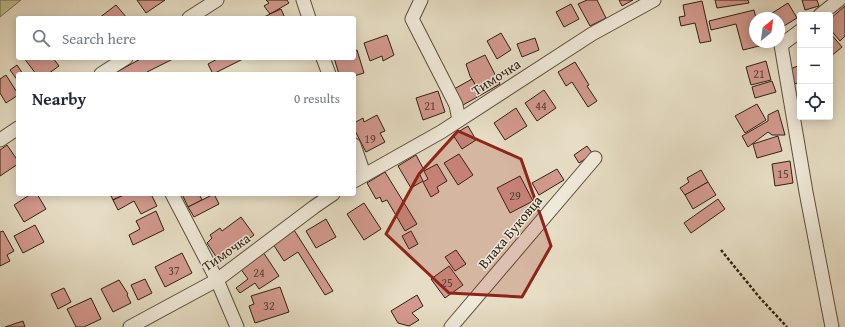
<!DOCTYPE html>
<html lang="en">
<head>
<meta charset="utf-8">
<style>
	:root { --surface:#fff; --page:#f2f2f3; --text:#1f2937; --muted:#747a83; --line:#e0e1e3 }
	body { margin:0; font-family:"Gentium Book Plus",serif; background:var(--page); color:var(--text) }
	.controls { position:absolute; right:12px; top:12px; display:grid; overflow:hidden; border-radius:4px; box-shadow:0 2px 10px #0003 }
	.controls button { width:36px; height:36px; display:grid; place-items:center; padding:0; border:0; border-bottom:1px solid var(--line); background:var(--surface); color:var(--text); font:20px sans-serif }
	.compass { position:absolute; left:749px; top:12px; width:36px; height:36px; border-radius:50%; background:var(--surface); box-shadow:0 2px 10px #0003; rotate:29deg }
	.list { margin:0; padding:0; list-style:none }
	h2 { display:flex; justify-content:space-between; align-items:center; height:52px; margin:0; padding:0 16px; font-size:17px }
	h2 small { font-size:13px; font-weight:400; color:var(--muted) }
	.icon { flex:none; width:22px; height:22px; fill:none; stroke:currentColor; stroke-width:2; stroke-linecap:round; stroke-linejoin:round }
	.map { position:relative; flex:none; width:845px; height:327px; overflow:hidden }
	.search { position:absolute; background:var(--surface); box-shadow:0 2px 10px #0003; left:16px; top:16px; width:340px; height:44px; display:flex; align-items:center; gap:10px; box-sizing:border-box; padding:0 14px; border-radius:4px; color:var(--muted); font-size:15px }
	.panel { position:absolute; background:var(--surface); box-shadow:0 2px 10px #0003; left:16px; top:72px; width:340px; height:124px; border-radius:4px }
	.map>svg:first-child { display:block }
</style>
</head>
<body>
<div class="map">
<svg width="845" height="327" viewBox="0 0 845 327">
	<rect width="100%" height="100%" fill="#e6ddc4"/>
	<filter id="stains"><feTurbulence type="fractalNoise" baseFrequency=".005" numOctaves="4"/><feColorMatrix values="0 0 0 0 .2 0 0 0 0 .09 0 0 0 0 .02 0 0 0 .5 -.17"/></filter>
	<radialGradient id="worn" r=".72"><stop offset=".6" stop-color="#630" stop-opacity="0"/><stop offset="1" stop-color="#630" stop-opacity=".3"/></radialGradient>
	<polygon fill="#bdbf8f" stroke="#767050" points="0,0 21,0 0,17"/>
	<g fill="#d3998e" stroke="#2e2112">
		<polygon points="137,0 165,0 146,13"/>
		<polygon points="266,0 287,0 289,3 270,14 264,6 269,3"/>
		<polygon points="587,0 597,0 606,18 590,26 578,4"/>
		<polygon points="619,0 633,0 622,6"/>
		<polygon points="715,0 748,0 749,3 717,8"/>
		<polygon points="802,0 817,0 819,6 805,10"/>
		<polygon points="702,1 711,41 700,43 695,23 681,26 679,17 685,16 683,5"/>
		<polygon points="788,3 797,18 779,29 779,18 771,18 769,15"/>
		<polygon points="571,4 579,19 564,27 556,12"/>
		<polygon points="116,5 127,18 99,18"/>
		<polygon points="845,6 845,36 840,41 830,29 830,19"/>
		<polygon points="281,9 285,18 262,18 270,14"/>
		<polygon points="754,10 756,18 755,18 755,42 762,42 763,45 743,50 736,24 711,30 709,21"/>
		<polygon points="501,33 511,50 497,59 487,41"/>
		<polygon points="830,33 842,47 830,57"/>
		<polygon points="387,35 394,55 383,61 382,56 370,61 364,43"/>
		<polygon points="535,38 539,50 522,57 517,44"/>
		<polygon points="357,50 364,73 354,76 354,74 339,74 334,58 354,58 354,51"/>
		<polygon points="485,55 500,84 481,95 470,76 466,64"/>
		<polygon points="24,58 33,58 35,60 37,58 53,58 59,66 48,74 36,74"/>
		<polygon points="142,58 173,59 147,72 148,74 115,74 115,73"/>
		<polygon points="219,58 242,58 243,59 213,74 208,64"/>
		<polygon points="766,61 771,80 751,85 746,67"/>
		<polygon points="575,62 589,85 587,86 597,101 588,107 572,82 566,86 558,72"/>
		<polygon points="17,65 23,74 18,74 18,81 10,70"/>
		<polygon points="800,65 800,82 794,84 788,70"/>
		<polygon points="6,75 18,94 18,95 6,103 0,93 0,79"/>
		<polygon points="472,79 481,95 463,105 454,89"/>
		<polygon points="772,81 776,92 755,98 752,87"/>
		<polygon points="544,90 556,108 537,121 525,103"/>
		<polygon points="438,91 445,112 423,120 416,98"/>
		<polygon points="757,104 766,120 745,133 735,116"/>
		<polygon points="516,108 527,126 505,140 494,123"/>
		<polygon points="778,110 785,135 772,135 768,132 748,147 742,136 768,121 768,115"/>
		<polygon points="377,115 385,131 380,133 385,142 366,152 354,129 354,123 363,118 364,122"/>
		<polygon points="468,126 476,140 462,149 453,135"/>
		<polygon points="778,136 782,151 757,158 753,144"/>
		<polygon points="7,145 18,161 18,164 0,176 0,150"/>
		<polygon points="587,146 593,154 579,163 574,155"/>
		<polygon points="459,154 473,175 458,185 444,163"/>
		<polygon points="416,155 424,170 419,173 423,181 411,188 398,166"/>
		<polygon points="790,161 793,183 775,186 772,164"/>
		<polygon points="437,164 447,181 437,187 439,192 431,197 423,182 428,179 424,171"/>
		<polygon points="557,169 564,180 539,195 532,183"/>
		<polygon points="701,170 708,182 685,195 680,188 689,182 687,178"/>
		<polygon points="385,172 417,224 405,231 387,200 382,202 380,197 376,199 367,183"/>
		<polygon points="520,176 533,201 510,213 497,188"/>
		<polygon points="708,182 716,195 693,209 685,195"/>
		<polygon points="31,194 37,194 46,209 24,222 14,205"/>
		<polygon points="110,194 126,194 113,200"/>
		<polygon points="126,194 151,194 157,206 141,214 134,201 118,210 113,200"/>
		<polygon points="182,194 199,194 202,200 188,207"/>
		<polygon points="214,194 219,204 194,217 188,207"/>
		<polygon points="718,199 725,209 691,233 684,223"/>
		<polygon points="364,203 381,229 364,240 347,214"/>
		<polygon points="156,211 164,230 133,245 129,235 140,229 136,221"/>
		<polygon points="241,217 254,235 219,261 207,243 212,238 210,235 220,228 222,231"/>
		<polygon points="326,219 336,237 316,248 306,231"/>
		<polygon points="35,225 44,242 23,253 14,236"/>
		<polygon points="294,230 333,291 325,295 298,252 284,261 273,244"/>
		<polygon points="3,231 14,251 7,255 10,261 0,266 0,232"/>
		<polygon points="411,231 418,244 409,249 402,236"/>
		<polygon points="456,250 466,264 455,271 445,257"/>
		<polygon points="263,252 279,276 259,289 255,283 240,293 236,288 248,279 240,268"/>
		<polygon points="182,253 192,273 165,287 155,267"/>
		<polygon points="449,266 463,285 445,298 431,279"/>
		<polygon points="145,279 152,293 138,300 131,285"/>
		<polygon points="119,280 128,294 127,295 131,303 113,312 101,289"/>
		<polygon points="280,287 289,312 255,323 249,306 254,304 251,296"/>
		<polygon points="64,288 71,302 58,309 51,294"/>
		<polygon points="417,295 423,306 412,313 419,320 409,326 398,323 391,311"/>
		<polygon points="91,298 101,319 84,327 76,327 67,309"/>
		<polygon points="23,321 25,327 5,327"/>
	</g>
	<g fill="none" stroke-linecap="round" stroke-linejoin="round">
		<g stroke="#5c503e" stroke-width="15">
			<g id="street">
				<polyline points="303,0 309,18"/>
				<polyline points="421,0 412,19 456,105 459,120"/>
				<polyline points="820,15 839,0"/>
				<polyline points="189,18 217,0"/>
				<polyline points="800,31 781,45 806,192 832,327"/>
				<polyline points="323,58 329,74"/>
				<polyline points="101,74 126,58"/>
				<polyline points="0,140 18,128"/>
				<polyline points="354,145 364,174"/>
				<polyline points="354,181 441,132 592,34 654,0"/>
				<polyline points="172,194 217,280 237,327"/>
				<polyline points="130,327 217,280 314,207 333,194"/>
				<polyline points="451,327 595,158"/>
			</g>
		</g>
		<polyline stroke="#2e2112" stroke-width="2.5" stroke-dasharray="3 2" stroke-linecap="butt" points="721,250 760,298 787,327"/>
		<use href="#street" stroke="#efe9d9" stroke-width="13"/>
	</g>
	<path fill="#8f2418" fill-opacity="0.2" stroke="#8f2418" stroke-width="3" stroke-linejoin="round" d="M458,131L521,159L551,246L522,297L449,293L386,234L419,174Z"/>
	<g text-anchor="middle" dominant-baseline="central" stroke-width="3" stroke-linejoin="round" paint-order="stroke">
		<g font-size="12" fill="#573f31">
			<text x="759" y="73">21</text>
			<text x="430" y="105">21</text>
			<text x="541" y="105">44</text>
			<text x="370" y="138">19</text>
			<text x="783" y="173">15</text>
			<text x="515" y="195">29</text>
			<text x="174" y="270">37</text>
			<text x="259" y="272">24</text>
			<text x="447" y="282">25</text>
			<text x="269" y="305">32</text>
		</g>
		<g font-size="14" fill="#2e2112" stroke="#efe9d9">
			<text transform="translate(496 77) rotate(-33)">Тимочка</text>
			<text transform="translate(510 232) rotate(-50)">Влаха Буковца</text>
			<text transform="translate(226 252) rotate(-35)">Тимочка</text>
		</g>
	</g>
	<rect width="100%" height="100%" filter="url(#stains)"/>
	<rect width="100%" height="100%" fill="url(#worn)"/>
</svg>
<div class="controls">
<button>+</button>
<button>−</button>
<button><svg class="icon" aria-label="locate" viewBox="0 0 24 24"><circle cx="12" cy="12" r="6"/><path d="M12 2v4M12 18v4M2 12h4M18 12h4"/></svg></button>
</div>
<svg class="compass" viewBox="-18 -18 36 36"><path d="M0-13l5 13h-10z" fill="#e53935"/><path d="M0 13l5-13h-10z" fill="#747a83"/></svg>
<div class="search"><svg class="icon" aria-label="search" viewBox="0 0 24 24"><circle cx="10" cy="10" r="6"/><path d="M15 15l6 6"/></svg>Search here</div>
<section class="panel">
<h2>Nearby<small>0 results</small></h2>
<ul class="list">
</ul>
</section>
</div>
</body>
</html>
